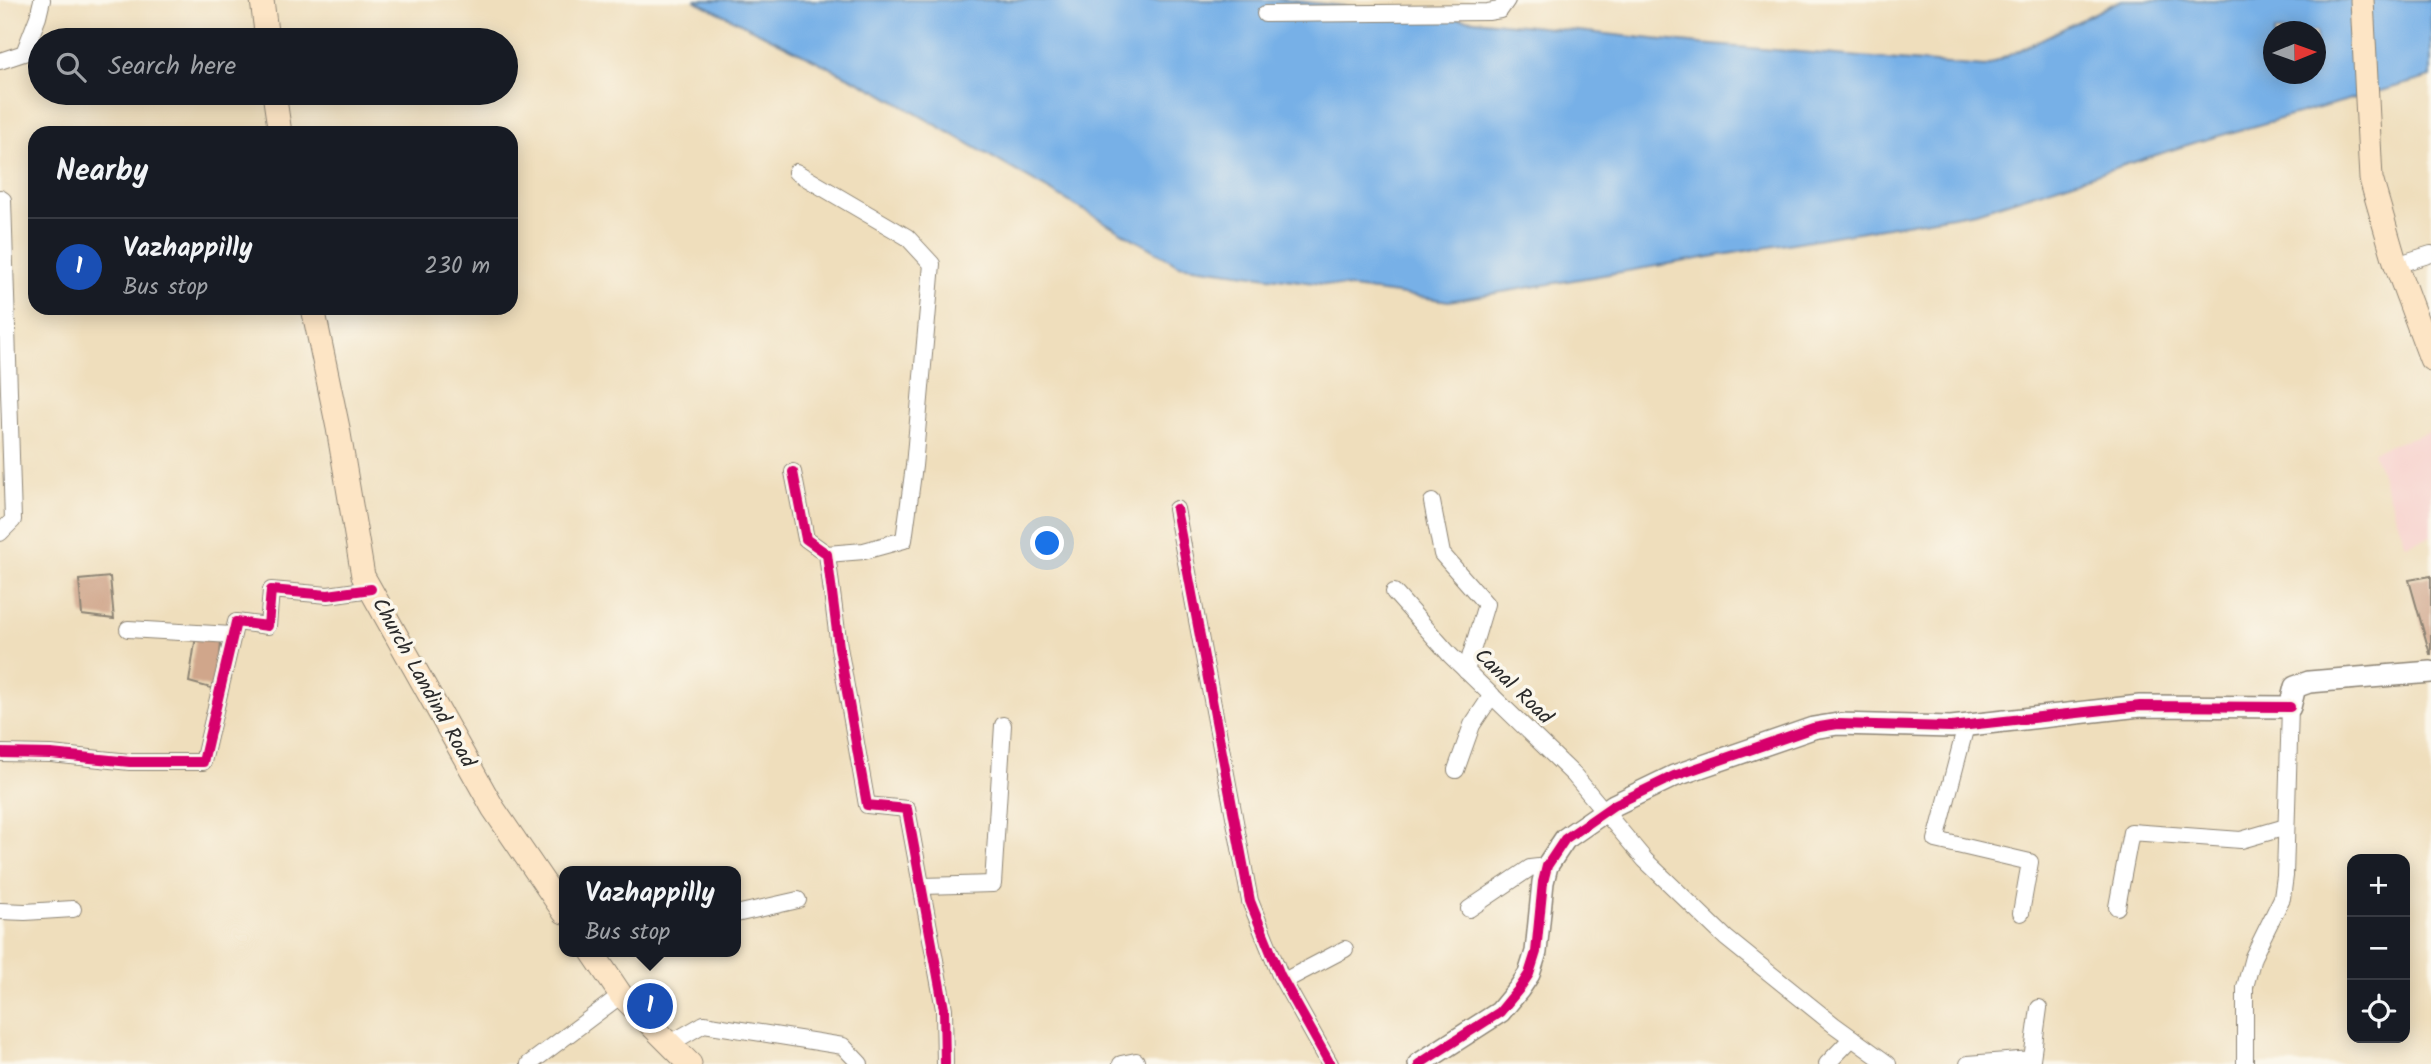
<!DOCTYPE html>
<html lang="en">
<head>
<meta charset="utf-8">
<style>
	:root { --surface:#171b24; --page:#20242c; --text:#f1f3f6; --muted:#9ea1a6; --line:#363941; --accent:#d690ce }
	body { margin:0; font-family:Kalam,sans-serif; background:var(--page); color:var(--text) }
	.controls { position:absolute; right:21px; bottom:21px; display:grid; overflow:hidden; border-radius:14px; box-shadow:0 4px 18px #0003 }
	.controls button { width:63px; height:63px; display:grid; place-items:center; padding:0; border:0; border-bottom:2px solid var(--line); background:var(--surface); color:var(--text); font:35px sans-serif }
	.compass { position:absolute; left:2263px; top:21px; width:63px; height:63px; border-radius:50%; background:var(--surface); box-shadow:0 4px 18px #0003; rotate:89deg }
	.you { position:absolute; left:1048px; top:544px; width:24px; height:24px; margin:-18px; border:5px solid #fff; border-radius:50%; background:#1a73e8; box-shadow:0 0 0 10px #1a73e833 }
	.badge { display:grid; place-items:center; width:46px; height:46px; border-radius:50%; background:var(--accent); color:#fff; font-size:23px; font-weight:700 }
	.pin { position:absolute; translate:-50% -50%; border:4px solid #fff; box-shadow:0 2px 7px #0006 }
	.popup { position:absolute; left:559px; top:866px; width:182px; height:91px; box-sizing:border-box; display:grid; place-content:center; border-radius:14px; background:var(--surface); filter:drop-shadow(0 2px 5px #0005); font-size:23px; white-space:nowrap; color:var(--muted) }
	.popup b { font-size:26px; color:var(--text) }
	.popup::after { content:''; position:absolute; left:50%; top:100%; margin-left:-14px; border:14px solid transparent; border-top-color:var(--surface) }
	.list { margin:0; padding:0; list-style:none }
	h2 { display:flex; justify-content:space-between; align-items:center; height:91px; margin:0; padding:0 28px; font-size:30px }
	h2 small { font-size:23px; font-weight:400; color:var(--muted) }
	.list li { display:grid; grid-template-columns:46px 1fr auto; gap:21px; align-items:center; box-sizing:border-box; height:98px; padding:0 28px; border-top:2px solid var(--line) }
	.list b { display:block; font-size:26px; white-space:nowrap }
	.list p { margin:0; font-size:23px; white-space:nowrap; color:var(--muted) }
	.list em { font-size:23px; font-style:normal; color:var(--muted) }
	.icon { flex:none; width:38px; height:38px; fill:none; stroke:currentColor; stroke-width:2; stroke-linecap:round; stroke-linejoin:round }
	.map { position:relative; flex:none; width:2431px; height:1064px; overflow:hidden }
	.search { position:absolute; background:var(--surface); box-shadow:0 4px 18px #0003; left:28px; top:28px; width:490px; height:77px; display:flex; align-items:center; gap:18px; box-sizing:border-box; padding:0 24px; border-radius:38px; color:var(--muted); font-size:26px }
	.panel { position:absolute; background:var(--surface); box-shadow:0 4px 18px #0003; left:28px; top:126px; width:490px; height:189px; border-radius:21px }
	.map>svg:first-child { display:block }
</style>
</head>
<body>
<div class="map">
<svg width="2431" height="1064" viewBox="0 0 2431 1064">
	<rect width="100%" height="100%" fill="#fbf7ec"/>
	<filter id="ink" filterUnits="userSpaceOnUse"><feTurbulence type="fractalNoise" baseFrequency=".0143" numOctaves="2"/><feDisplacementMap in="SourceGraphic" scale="14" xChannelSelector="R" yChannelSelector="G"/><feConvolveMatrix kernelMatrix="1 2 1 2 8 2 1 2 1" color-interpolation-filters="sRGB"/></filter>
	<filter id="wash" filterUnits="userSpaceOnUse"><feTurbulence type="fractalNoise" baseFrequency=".00686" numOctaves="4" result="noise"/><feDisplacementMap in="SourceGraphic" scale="28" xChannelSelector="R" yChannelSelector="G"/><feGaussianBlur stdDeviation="1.57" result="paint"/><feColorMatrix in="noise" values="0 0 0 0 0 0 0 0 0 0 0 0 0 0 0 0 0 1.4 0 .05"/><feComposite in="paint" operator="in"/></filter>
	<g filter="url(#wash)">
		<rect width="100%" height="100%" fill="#efdebc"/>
		<polygon fill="#f7d0cc" points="2431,431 2431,536 2406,545 2373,451"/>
		<path fill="#77b0e7" stroke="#516e89" stroke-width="2" fill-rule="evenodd" d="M694,0H1286L1700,44L1985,67L2121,0H2431V77L2197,142L1976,212L1449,301L1179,265L877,91ZM2274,32H2316V74H2274Z"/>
		<g id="blocks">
			<g fill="#d0a68b">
				<polygon points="2431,576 2431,654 2430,654 2409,580"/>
				<polygon points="110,577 114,619 82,615 79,580"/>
				<polygon points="196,636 221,641 218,690 189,682"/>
			</g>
		</g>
	</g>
	<g filter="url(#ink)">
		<use href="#blocks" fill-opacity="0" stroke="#8d8474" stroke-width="2"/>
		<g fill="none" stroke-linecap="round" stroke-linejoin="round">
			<g stroke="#8d8474" stroke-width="18">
				<g id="minor">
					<polyline points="1265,14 1488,12 1500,10 1507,0"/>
					<polyline points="0,61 24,53 38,17 42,0"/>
					<polyline points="796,172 907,237 932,264 914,466 904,540 864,551 827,554"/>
					<polyline points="0,198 3,200 13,520 0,533"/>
					<polyline points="2396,265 2431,254"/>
					<polyline points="793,472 806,539 827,554 839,647 867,805 907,809 944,1009 945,1064"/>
					<polyline points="1432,502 1442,554 1486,604 1466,671"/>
					<polyline points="1176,509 1250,901 1280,975 1330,1064"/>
					<polyline points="1394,592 1450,655 1574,775 1645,860 1726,938 1834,1025 1888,1064"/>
					<polyline points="128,629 232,635"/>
					<polyline points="1966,726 1936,840 2030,862 2021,913"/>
					<polyline points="0,753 51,754 130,762 203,762 236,622 268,626 271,590 328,595 371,589"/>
					<polyline points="1456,770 1472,725 1492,695"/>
					<polyline points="923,886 993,884 1003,725"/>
					<polyline points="2117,907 2131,832 2241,840 2286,827"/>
					<polyline points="1469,909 1530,868 1547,866"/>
					<polyline points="0,911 25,912 73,909"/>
					<polyline points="736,914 798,900"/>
					<polyline points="1284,981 1345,949"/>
					<polyline points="669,1044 704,1024 843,1046 860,1064"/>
					<polyline points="529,1064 621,995"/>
					<polyline points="1121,1064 1136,1061"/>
					<polyline points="1827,1064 1852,1038"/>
					<polyline points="1968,1064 2032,1059 2039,1008"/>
					<polyline points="2245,1064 2245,987 2253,957 2282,898 2285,876 2290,707"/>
				</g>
			</g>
			<g stroke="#8d8474" stroke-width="24">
				<polyline id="tertiary" points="1419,1064 1500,1012 1519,989 1529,974 1536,952 1543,882 1547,866 1565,839 1614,805 1674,776 1813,728 1838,724 1951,727 2140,706 2290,707 2295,687 2309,682 2431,672"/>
			</g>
			<g stroke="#8d8474" stroke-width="25">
				<g id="secondary">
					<polyline points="262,0 267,40"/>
					<polyline points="2362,0 2371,179 2396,265 2431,359"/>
					<polyline points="274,93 280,133"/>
					<polyline points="313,308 338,428 363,576 493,808 564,912"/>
					<polyline points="592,952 621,995 690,1064"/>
				</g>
			</g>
			<use href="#minor" stroke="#fff" stroke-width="16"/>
			<use href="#tertiary" stroke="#fff" stroke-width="21"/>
			<use href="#secondary" stroke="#fde5c5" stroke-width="23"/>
			<g stroke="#fbf7ec" stroke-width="15">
				<g id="cycleway">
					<polyline points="793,472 806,539 827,554 839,647 867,805 907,809 944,1009 945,1064"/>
					<polyline points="1176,509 1250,901 1280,975 1330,1064"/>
					<polyline points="0,753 51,754 130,762 203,762 236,622 268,626 271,590 328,595 371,589"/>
					<polyline points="1419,1064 1500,1012 1519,989 1529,974 1536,952 1543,882 1547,866 1565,839 1614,805 1674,776 1813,728 1838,724 1951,727 2140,706 2290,707"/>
				</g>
			</g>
			<use href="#cycleway" stroke="#d6006c" stroke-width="10"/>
		</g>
	</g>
	<g text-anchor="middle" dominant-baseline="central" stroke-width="7" stroke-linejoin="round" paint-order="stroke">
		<g font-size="21" fill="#2b2b2b" stroke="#fbf7ec">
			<text transform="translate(423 683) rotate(61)">Church Landind Road</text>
			<text transform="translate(1513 687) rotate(44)">Canal Road</text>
		</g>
	</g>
</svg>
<div class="controls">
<button>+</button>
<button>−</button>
<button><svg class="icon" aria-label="locate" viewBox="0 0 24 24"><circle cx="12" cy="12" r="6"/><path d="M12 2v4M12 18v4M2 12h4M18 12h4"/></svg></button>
</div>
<svg class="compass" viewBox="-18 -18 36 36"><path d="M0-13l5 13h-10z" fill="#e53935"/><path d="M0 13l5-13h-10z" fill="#9ea1a6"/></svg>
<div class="you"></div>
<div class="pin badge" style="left:650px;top:1006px;background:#1a4fb4">1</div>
<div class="popup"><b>Vazhappilly</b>Bus stop</div>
<div class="search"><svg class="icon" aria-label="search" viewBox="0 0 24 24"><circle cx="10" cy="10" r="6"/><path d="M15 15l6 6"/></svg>Search here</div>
<section class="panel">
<h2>Nearby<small></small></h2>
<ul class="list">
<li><span class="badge" style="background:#1a4fb4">1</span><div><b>Vazhappilly</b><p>Bus stop</p></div><em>230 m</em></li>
</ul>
</section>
</div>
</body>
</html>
